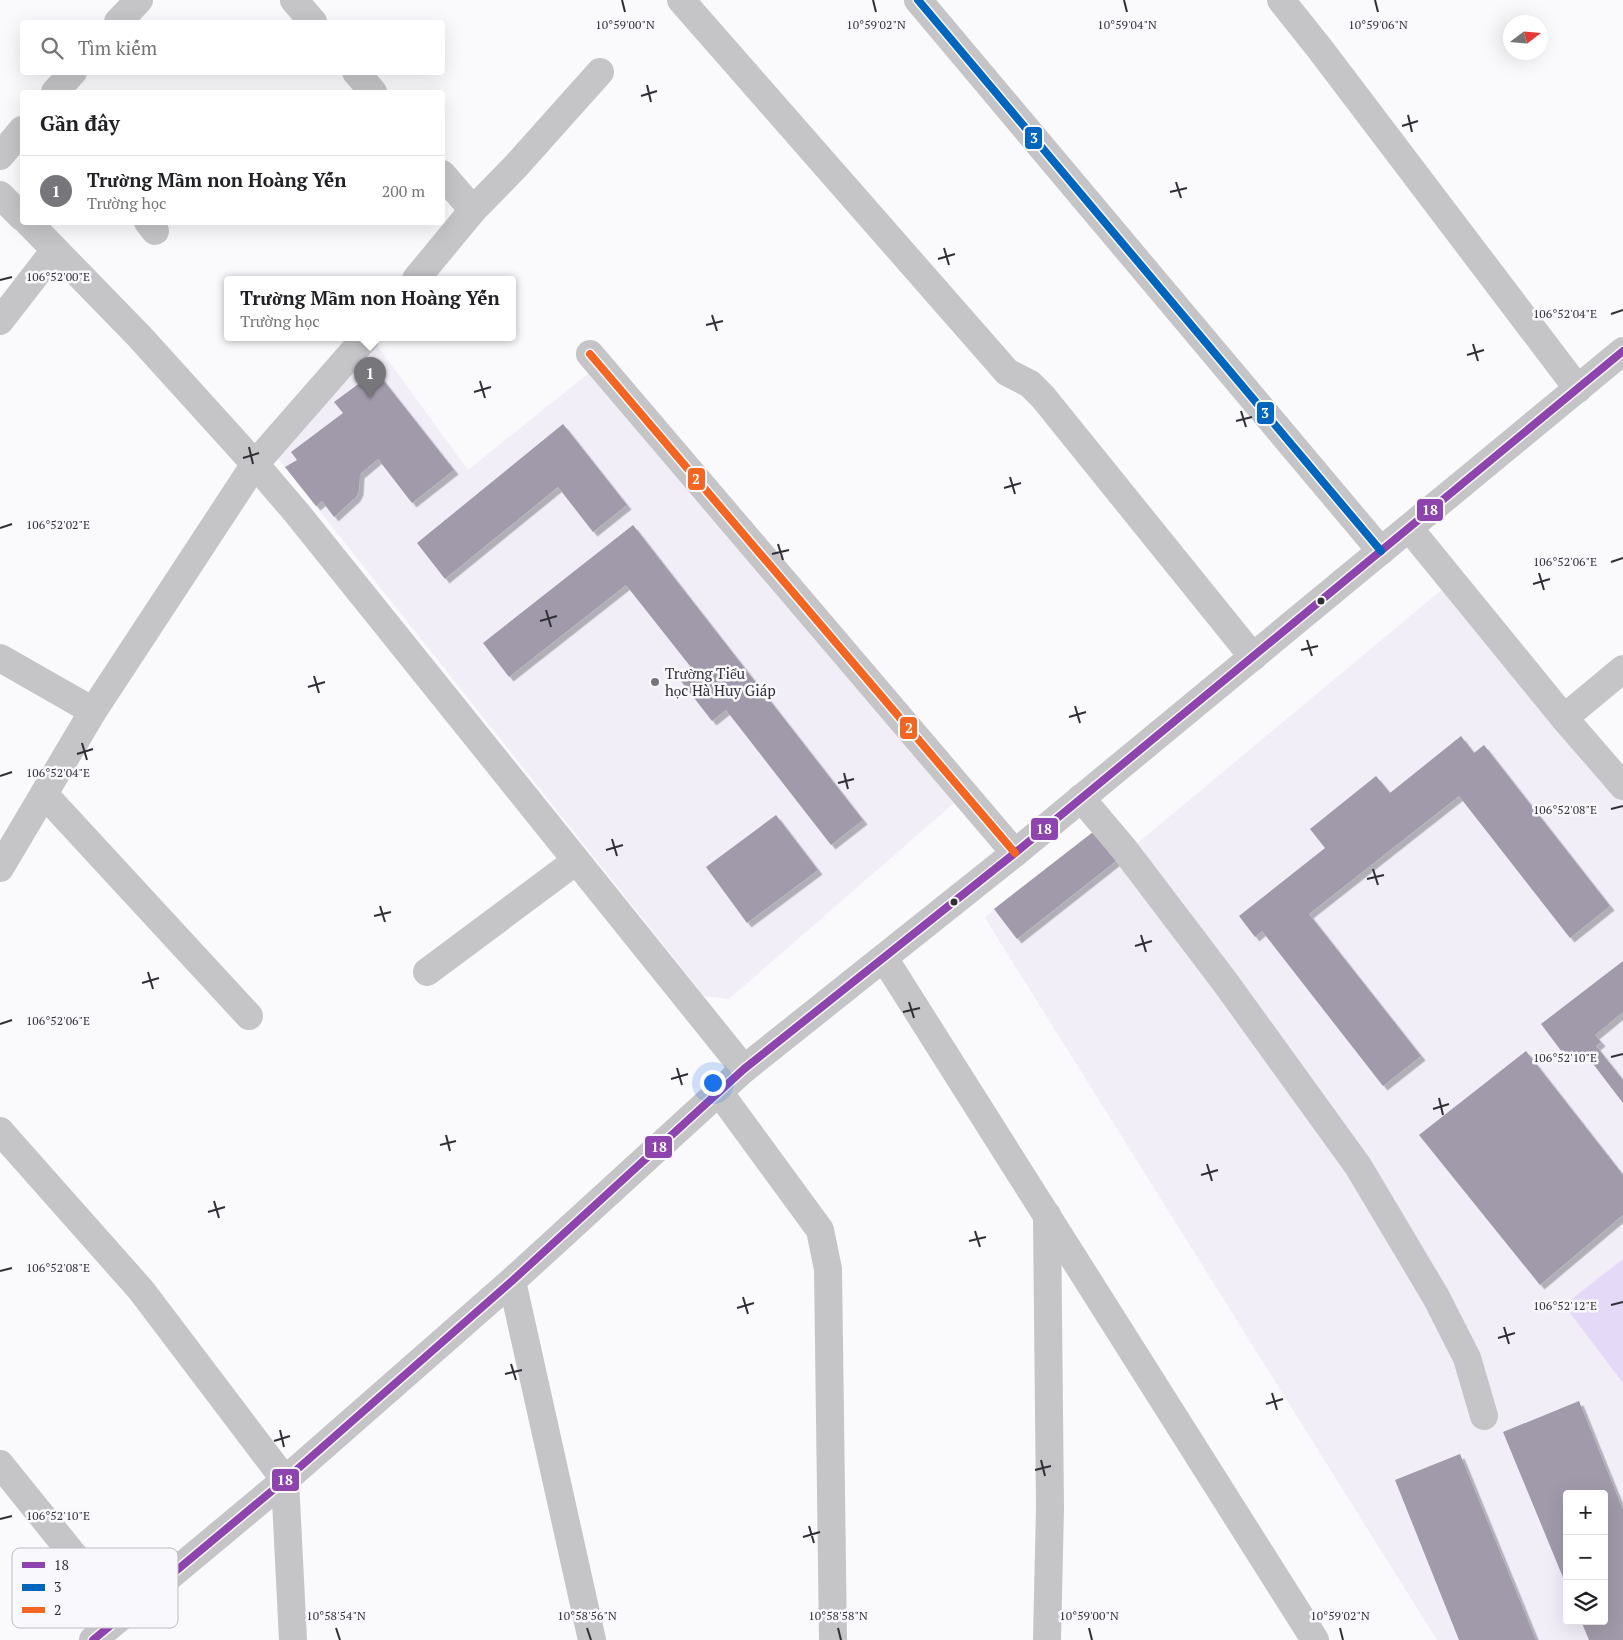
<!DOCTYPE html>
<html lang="vi">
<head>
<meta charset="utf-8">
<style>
	:root { --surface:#fff; --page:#f2f2f2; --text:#202124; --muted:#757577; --line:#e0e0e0; --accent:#77767b }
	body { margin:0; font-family:"PT Serif",serif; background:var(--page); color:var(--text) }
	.controls { position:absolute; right:15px; bottom:15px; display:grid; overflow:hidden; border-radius:5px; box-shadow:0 5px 20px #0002 }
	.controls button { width:45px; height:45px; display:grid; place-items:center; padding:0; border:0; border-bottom:1px solid var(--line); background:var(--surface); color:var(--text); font:25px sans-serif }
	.compass { position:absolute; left:1503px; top:15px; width:45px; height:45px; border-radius:50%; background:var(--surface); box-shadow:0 5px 20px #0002; rotate:74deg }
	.you { position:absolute; left:712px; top:1082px; width:18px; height:18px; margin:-12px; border:4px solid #fff; border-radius:50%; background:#1a73e8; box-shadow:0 0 0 8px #1a73e833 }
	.badge { display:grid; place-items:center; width:32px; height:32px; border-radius:50%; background:var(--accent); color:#fff; font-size:16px; font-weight:700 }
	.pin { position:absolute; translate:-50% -41px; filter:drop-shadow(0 1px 2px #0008) }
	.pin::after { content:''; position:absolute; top:26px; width:18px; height:15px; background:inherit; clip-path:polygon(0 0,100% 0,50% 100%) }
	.popup { position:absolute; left:224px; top:276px; width:292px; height:65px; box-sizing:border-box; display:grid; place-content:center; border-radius:5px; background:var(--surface); filter:drop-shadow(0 1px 4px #0005); font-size:16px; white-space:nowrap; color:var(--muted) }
	.popup b { font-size:19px; color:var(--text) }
	.popup::after { content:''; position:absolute; left:50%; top:100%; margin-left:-10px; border:10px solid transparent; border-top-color:var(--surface) }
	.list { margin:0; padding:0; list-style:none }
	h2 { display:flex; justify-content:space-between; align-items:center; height:65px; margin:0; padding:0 20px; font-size:21px }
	h2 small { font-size:16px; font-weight:400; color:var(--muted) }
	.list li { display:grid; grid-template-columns:32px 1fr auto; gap:15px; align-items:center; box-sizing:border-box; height:70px; padding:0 20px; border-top:1px solid var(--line) }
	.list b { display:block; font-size:19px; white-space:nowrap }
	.list p { margin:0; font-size:16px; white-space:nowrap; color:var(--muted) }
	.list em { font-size:16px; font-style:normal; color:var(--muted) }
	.icon { flex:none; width:28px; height:28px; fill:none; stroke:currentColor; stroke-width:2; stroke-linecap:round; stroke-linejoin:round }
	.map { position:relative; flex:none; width:1623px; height:1640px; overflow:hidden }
	.search { position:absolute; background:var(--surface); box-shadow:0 5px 20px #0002; left:20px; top:20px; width:425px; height:55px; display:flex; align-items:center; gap:12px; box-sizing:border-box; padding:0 18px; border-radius:5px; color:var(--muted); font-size:19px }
	.panel { position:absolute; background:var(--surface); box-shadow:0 5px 20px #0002; left:20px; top:90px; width:425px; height:135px; border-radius:5px }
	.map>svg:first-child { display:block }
</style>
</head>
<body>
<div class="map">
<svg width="1623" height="1640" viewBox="0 0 1623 1640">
	<defs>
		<filter id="shadow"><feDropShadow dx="4.5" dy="4.5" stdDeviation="0" flood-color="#0004"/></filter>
	</defs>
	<rect width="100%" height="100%" fill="#faf9fb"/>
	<g fill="#f1eef8" fill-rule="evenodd">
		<polygon points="374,341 468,470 594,369 954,803 729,999 704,996 276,456"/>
		<path d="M1445,587L1577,748L1623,801V1640H1437L985,918L994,909L1093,832L1116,861ZM1567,1494H1604V1621H1567Z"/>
	</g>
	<polygon fill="#e4daf7" points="1623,1259 1623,1383 1564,1305"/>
	<g fill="#a19aaa" filter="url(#shadow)">
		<polygon points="376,371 454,470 412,503 378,459 360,474 359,491 356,497 334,517 322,501 316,506 285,467 297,460 291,452 343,413 334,402"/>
		<polygon points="563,424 627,505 593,532 558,487 445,579 417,543"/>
		<polygon points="633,525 863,820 831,845 726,710 712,721 677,676 690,666 626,585 509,677 483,643"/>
		<polygon points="1461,736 1474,753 1484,745 1610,906 1570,938 1459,796 1309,914 1421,1056 1383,1086 1262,931 1255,937 1239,916 1325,848 1310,829 1376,776 1390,793"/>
		<polygon points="776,815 818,870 747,923 706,867"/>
		<polygon points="1093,832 1116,861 1017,939 994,909"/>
		<polygon points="1623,961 1623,1012 1595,1035 1601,1042 1596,1046 1623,1080 1623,1103 1584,1052 1577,1057 1572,1050 1565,1056 1541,1024"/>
		<polygon points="1526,1051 1623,1175 1623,1215 1540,1285 1419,1135"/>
		<polygon points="1579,1401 1623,1510 1623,1640 1589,1640 1581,1621 1604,1621 1604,1494 1567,1494 1567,1587 1503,1432"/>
		<polygon points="1460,1454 1536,1640 1459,1640 1395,1480"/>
	</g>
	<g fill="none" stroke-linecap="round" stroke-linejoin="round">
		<g stroke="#c5c4c7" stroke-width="28">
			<polyline points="294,0 313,22"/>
			<polyline points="681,0 1007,372 1030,384 1043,397 1253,657"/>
			<polyline points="918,0 1381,551"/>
			<polyline points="1281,0 1320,49 1578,389"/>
			<polyline points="118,22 139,0"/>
			<polyline points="356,72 373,92"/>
			<polyline points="55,92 73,72"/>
			<polyline points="0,156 22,130"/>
			<polyline points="442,174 473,210"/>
			<polyline points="0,195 22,217"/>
			<polyline points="28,222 139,336 255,464 296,512 744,1069"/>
			<polyline points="148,222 155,231"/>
			<polyline points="416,279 473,210 516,166 600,72"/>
			<polyline points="0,321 55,250"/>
			<polyline points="590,354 1015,853"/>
			<polyline points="1409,528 1564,718 1623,786"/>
			<polyline points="0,658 93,711"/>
			<polyline points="1564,718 1623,669"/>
			<polyline points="44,794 249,1016"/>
			<polyline points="1081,798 1124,849 1225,982 1358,1166 1436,1297 1467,1358 1484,1416"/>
			<polyline points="0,868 93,711 255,464 366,337"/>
			<polyline points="884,958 1315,1640"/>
			<polyline points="427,972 576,861"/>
			<polyline points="719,1092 820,1230 828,1269 833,1640"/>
			<polyline points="0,1131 141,1290 285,1480 293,1640"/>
			<polyline points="1047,1215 1050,1508 1047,1640"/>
			<polyline points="512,1281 592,1640"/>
			<polyline points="0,1464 122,1615"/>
			<polyline points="93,1640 285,1480 512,1281 744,1069 1015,853 1623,351"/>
		</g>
		<g stroke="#f9f8fc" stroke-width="11">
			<polyline id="bus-1" points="93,1640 285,1480 512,1281 744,1069 1015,853 1623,351"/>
		</g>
		<g stroke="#f9f8fc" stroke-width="11">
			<polyline id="bus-2" points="918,0 1381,551"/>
		</g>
		<g stroke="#f9f8fc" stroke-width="11">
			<polyline id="bus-3" points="590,354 1015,853"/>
		</g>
		<use href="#bus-1" stroke="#8e44ad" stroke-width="8"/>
		<use href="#bus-2" stroke="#0065bd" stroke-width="8"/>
		<use href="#bus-3" stroke="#f26522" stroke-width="8"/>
	</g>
	<path fill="none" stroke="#312f36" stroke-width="2" d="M622,0L625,12M873,0L876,12M1124,0L1127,12M1375,0L1378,12M647,85L651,102M641,96L657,91M1408,115L1412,132M1402,126L1418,121M1176,182L1181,198M1170,192L1187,188M944,248L949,265M938,259L955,254M0,280L12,277M1611,314L1623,310M712,315L717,331M706,325L723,321M1473,344L1478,361M1467,355L1484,350M480,381L485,398M474,392L491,387M1241,411L1246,427M1236,421L1252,417M249,447L253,464M243,458L259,453M1010,477L1015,494M1004,488L1021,483M0,528L12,524M778,544L783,560M772,554L789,550M1611,562L1623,558M1539,573L1544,590M1533,584L1550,579M546,610L551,627M540,621L557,616M1307,640L1312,656M1301,650L1318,646M314,676L319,693M308,687L325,682M1075,706L1080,723M1069,717L1086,712M82,743L87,760M77,754L93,749M844,773L848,789M0,776L12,772M838,783L854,779M1611,809L1623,806M612,839L617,856M606,850L623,845M1373,869L1378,885M1367,879L1384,875M380,906L385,922M374,916L391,912M1141,935L1146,952M1135,946L1152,941M148,972L153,989M142,983L159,978M909,1002L914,1018M903,1012L920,1008M0,1024L12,1020M1611,1057L1623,1054M677,1068L682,1085M671,1079L688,1074M1439,1098L1443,1115M1433,1109L1449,1104M446,1135L450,1151M440,1145L456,1141M1207,1164L1212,1181M1201,1175L1218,1170M214,1201L219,1218M208,1212L225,1207M975,1231L980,1247M969,1241L986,1237M0,1271L12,1268M743,1297L748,1314M1611,1305L1623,1302M737,1308L754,1303M1504,1327L1509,1344M1498,1338L1515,1333M511,1364L516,1380M505,1374L522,1370M1272,1393L1277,1410M1266,1404L1283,1399M280,1430L284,1447M274,1441L290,1436M1041,1460L1045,1476M1035,1470L1051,1466M0,1519L12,1516M809,1526L814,1543M803,1537L820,1532M336,1628L340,1640M587,1628L591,1640M838,1628L841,1640M1089,1628L1092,1640M1340,1628L1343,1640"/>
	<g fill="#312f36" stroke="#f9f8fc" stroke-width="2">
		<circle cx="1321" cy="601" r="4.5"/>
		<circle cx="954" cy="902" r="4.5"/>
	</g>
	<circle fill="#77767b" stroke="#f9f8fc" stroke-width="2" cx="655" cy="682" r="5"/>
	<g text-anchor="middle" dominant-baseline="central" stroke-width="5" stroke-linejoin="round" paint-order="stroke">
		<g font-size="15" fill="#312f36" stroke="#f9f8fc" text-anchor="start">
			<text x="665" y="673">Trường Tiểu<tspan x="665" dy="17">học Hà Huy Giáp</tspan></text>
		</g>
	</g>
	<rect x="12" y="1548" width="166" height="80" rx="8" fill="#f9f8fc" stroke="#bdbcc1" stroke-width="1"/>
	<rect x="22" y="1562" width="23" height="6" fill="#8e44ad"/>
	<rect x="22" y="1584" width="23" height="7" fill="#0065bd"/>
	<rect x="22" y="1607" width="23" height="6" fill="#f26522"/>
	<g font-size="14" fill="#312f36">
		<text x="54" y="1570">18</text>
		<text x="54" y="1592">3</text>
		<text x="54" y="1615">2</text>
	</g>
	<g font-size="12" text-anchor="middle" fill="#312f36" stroke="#f9f8fc" stroke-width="5" stroke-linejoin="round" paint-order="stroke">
		<text x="625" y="29">10°59'00"N</text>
		<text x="876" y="29">10°59'02"N</text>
		<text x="1127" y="29">10°59'04"N</text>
		<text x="1378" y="29">10°59'06"N</text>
		<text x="58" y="281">106°52'00"E</text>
		<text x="1565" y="318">106°52'04"E</text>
		<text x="58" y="529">106°52'02"E</text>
		<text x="1565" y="566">106°52'06"E</text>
		<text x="58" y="777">106°52'04"E</text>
		<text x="1565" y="814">106°52'08"E</text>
		<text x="58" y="1025">106°52'06"E</text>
		<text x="1565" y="1062">106°52'10"E</text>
		<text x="58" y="1272">106°52'08"E</text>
		<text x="1565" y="1310">106°52'12"E</text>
		<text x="58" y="1520">106°52'10"E</text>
		<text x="336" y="1620">10°58'54"N</text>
		<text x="587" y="1620">10°58'56"N</text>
		<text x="838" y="1620">10°58'58"N</text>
		<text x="1089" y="1620">10°59'00"N</text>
		<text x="1340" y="1620">10°59'02"N</text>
	</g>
	<g stroke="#f9f8fc" stroke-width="2">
		<rect x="1024" y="126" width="19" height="24" rx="5" fill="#0065bd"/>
		<rect x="1256" y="401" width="19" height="24" rx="5" fill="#0065bd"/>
		<rect x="687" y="467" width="19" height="24" rx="5" fill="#f26522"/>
		<rect x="1416" y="498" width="28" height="24" rx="5" fill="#8e44ad"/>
		<rect x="899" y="716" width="19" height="24" rx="5" fill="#f26522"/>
		<rect x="1030" y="817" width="29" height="24" rx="5" fill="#8e44ad"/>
		<rect x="644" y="1135" width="29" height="24" rx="5" fill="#8e44ad"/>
		<rect x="271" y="1468" width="29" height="24" rx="5" fill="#8e44ad"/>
	</g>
	<g font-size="14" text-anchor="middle" font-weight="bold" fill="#fff">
		<text x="1034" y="143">3</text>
		<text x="1265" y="418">3</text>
		<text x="696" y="484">2</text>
		<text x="1430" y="515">18</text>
		<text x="909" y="733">2</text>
		<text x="1044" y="834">18</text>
		<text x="659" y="1152">18</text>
		<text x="285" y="1485">18</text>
	</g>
</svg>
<div class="controls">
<button>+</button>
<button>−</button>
<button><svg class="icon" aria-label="layers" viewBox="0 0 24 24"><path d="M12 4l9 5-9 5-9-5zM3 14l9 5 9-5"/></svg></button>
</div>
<svg class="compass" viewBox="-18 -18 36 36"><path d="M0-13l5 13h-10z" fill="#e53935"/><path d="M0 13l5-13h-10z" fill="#757577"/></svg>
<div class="you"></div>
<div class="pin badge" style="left:370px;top:398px">1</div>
<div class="popup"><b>Trường Mầm non Hoàng Yến</b>Trường học</div>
<div class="search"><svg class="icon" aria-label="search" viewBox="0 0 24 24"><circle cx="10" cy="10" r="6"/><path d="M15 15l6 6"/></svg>Tìm kiếm</div>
<section class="panel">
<h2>Gần đây<small></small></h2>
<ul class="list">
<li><span class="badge">1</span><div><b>Trường Mầm non Hoàng Yến</b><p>Trường học</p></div><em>200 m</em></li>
</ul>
</section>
</div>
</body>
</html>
